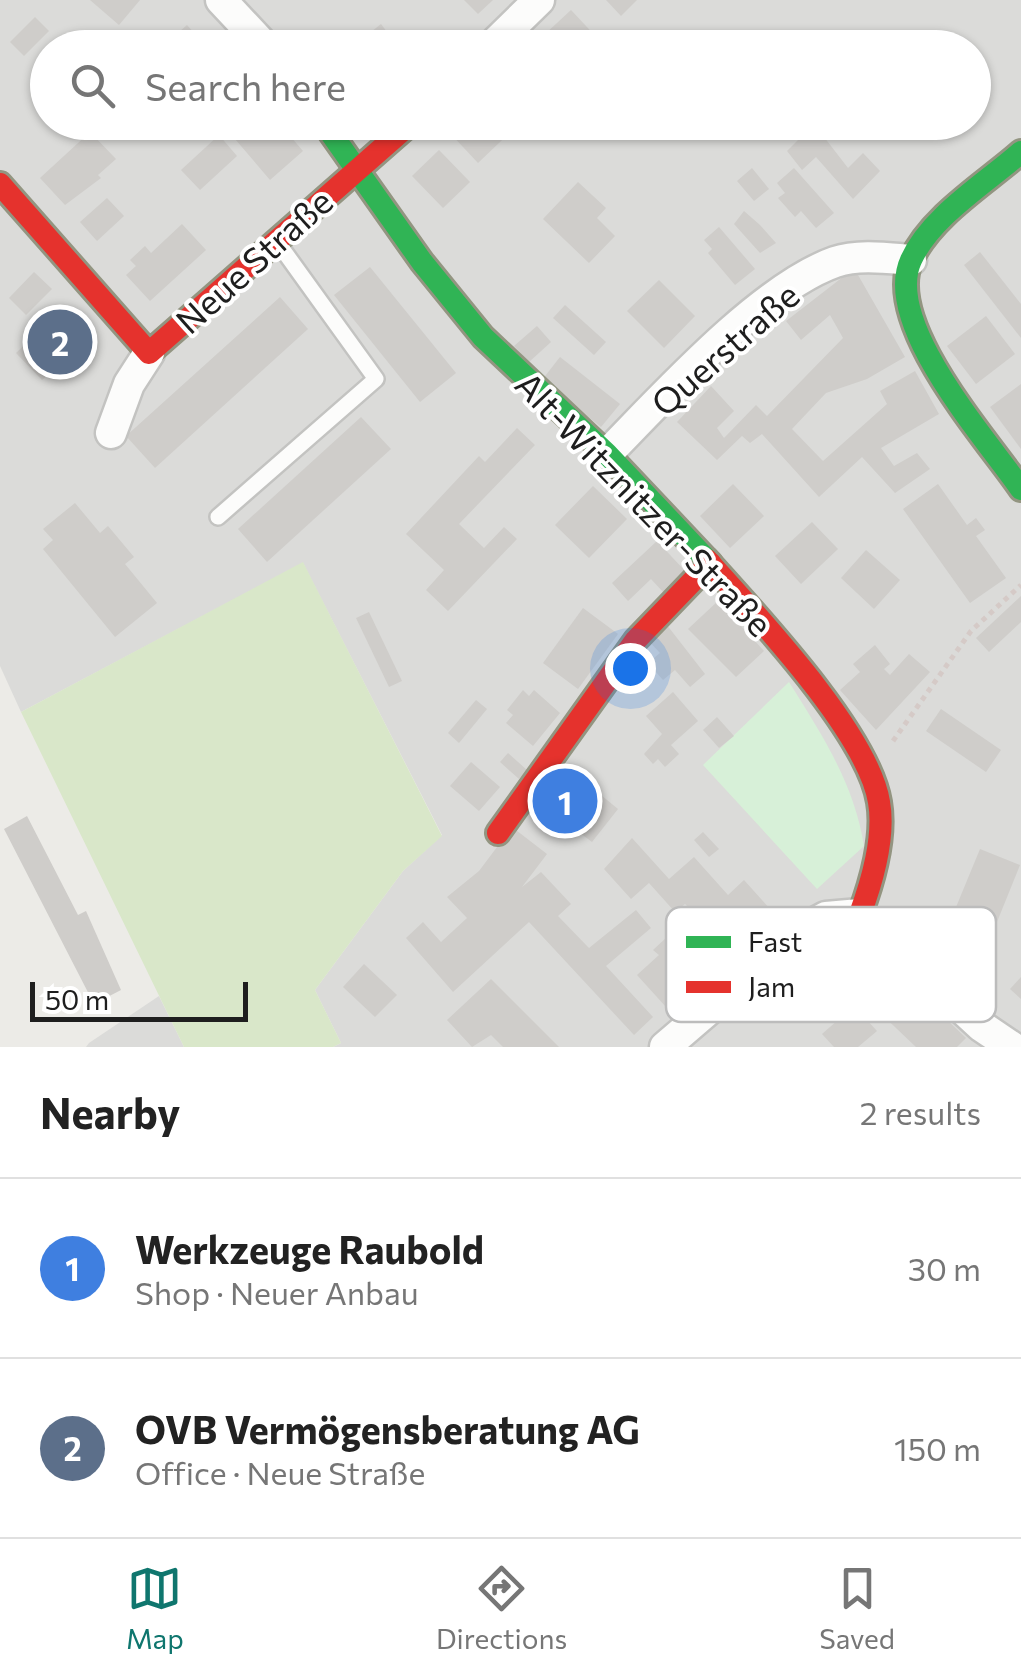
<!DOCTYPE html>
<html lang="en">
<head>
<meta charset="utf-8">
<style>
	:root { --surface:#fff; --page:#f6f6f6; --text:#222; --muted:#767676; --line:#e0e0e0; --accent:#0f766e }
	body { margin:0; font-family:Commissioner,sans-serif; background:var(--page); color:var(--text) }
	.scale { position:absolute; left:30px; bottom:25px; width:218px; box-sizing:border-box; padding-left:10px; border:5px solid #1e1e1e; border-top:0; font-size:28px; line-height:35px; white-space:nowrap; color:#1e1e1e; -webkit-text-stroke:8px #fff; paint-order:stroke }
	.you { position:absolute; left:630px; top:668px; width:35px; height:35px; margin:-25px; border:8px solid #fff; border-radius:50%; background:#1a73e8; box-shadow:0 0 0 15px #1a73e833 }
	.badge { display:grid; place-items:center; width:65px; height:65px; border-radius:50%; background:var(--accent); color:#fff; font-size:32px; font-weight:700 }
	.pin { position:absolute; translate:-50% -50%; border:5px solid #fff; box-shadow:0 2px 10px #0006 }
	.list { margin:0; padding:0; list-style:none }
	h2 { display:flex; justify-content:space-between; align-items:center; height:130px; margin:0; padding:0 40px; font-size:42px }
	h2 small { font-size:32px; font-weight:400; color:var(--muted) }
	.list li { display:grid; grid-template-columns:65px 1fr auto; gap:30px; align-items:center; box-sizing:border-box; height:180px; padding:0 40px; border-top:2px solid var(--line) }
	.list b { display:block; font-size:38px; white-space:nowrap }
	.list p { margin:0; font-size:32px; white-space:nowrap; color:var(--muted) }
	.list em { font-size:32px; font-style:normal; color:var(--muted) }
	.icon { flex:none; width:55px; height:55px; fill:none; stroke:currentColor; stroke-width:2; stroke-linecap:round; stroke-linejoin:round }
	.map { position:relative; flex:none; width:1021px; height:1047px; overflow:hidden }
	.search { position:absolute; background:var(--surface); box-shadow:0 2px 8px #0004; left:30px; right:30px; top:30px; height:110px; display:flex; align-items:center; gap:25px; box-sizing:border-box; padding:0 35px; border-radius:55px; color:var(--muted); font-size:38px }
	.sheet { height:490px; background:var(--surface) }
	nav { display:flex; justify-content:space-around; align-items:center; box-sizing:border-box; height:140px; border-top:2px solid var(--line); background:var(--surface); font-size:28px; color:var(--muted) }
	nav a { display:grid; justify-items:center; gap:5px }
	nav .on { color:var(--accent) }
	.map>svg:first-child { display:block }
</style>
</head>
<body>
<div class="map">
<svg width="1021" height="1047" viewBox="0 0 1021 1047">
	<rect width="100%" height="100%" fill="#ecebe7"/>
	<g fill="#dbdbd9" fill-rule="evenodd">
		<path d="M0,0H1021V1047H333L341,1043L315,990L403,871L442,835L303,563L21,712L0,666ZM48,48H974V122H48Z"/>
		<polygon points="159,996 184,1047 86,1047 89,1043"/>
	</g>
	<polygon fill="#d9e7c9" points="303,562 442,836 403,871 315,990 341,1043 333,1047 184,1047 21,712"/>
	<path fill="#d7f0d8" d="M789,682C822,735 854,783 864,846L817,889L703,765Z"/>
	<g fill="#cfcdca">
		<polygon points="90,0 140,0 119,25"/>
		<polygon points="464,0 493,0 478,14"/>
		<polygon points="606,0 637,0 621,16"/>
		<polygon points="571,10 601,42 595,48 530,48"/>
		<polygon points="35,17 49,31 24,56 10,42"/>
		<polygon points="381,24 399,48 351,48"/>
		<polygon points="187,25 207,48 161,48"/>
		<polygon points="254,122 278,122 303,151 270,180 235,139"/>
		<polygon points="457,122 521,122 478,163 448,131"/>
		<polygon points="814,124 848,168 863,153 880,171 853,199 816,157 802,170 787,151"/>
		<polygon points="90,132 116,159 98,175 101,178 65,205 40,178"/>
		<polygon points="219,135 237,156 200,190 181,170"/>
		<polygon points="439,150 470,182 443,208 412,176"/>
		<polygon points="752,168 769,189 754,201 737,181"/>
		<polygon points="794,168 834,213 816,228 801,211 795,217 778,198 785,193 777,183"/>
		<polygon points="578,182 606,208 597,218 615,236 589,263 543,219"/>
		<polygon points="107,198 124,216 97,241 80,222"/>
		<polygon points="744,211 760,225 776,243 760,253 734,224"/>
		<polygon points="182,224 206,250 150,301 126,275 136,266 130,260 145,246 151,253"/>
		<polygon points="719,227 755,269 735,285 708,253 712,249 704,240"/>
		<polygon points="980,252 1021,304 1021,338 964,265"/>
		<polygon points="370,267 456,373 420,402 334,295"/>
		<polygon points="34,272 52,289 26,315 9,298"/>
		<polygon points="848,273 858,275 905,357 867,379 826,393 792,429 823,461 887,404 880,391 915,371 939,414 881,448 894,466 917,453 930,469 895,493 862,457 819,497 762,434 750,443 742,436 717,460 677,422 711,386 734,411 717,428 724,438 756,405 767,416 843,338 830,315 801,340 786,321"/>
		<polygon points="659,280 695,316 664,348 627,311"/>
		<polygon points="280,297 308,329 155,468 126,436"/>
		<polygon points="66,305 92,332 76,348 78,351 42,380 16,353"/>
		<polygon points="565,305 606,342 594,355 553,318"/>
		<polygon points="986,316 1015,354 976,384 947,346"/>
		<polygon points="537,326 551,342 529,362 514,346"/>
		<polygon points="560,357 620,404 601,427 542,380"/>
		<polygon points="1021,384 1021,449 990,407"/>
		<polygon points="361,417 391,449 267,562 238,529"/>
		<polygon points="517,428 535,445 459,524 484,548 504,527 517,539 448,611 426,590 444,570 406,534 479,456 485,462"/>
		<polygon points="733,484 764,516 730,548 700,516"/>
		<polygon points="938,484 967,525 976,518 985,530 976,536 1006,578 970,603 903,509"/>
		<polygon points="593,486 627,519 589,558 555,525"/>
		<polygon points="75,503 100,533 108,526 134,557 125,564 157,603 115,637 43,549 53,540 43,529"/>
		<polygon points="812,522 838,549 801,584 775,556"/>
		<polygon points="657,541 686,572 664,593 651,579 628,601 612,583"/>
		<polygon points="866,550 900,580 874,609 841,578"/>
		<polygon points="1021,596 1021,622 989,652 976,638"/>
		<polygon points="718,601 764,651 736,677 688,629"/>
		<polygon points="583,608 618,634 578,689 543,663"/>
		<polygon points="369,612 402,681 389,687 356,618"/>
		<polygon points="663,620 705,674 690,687 675,670 663,680 648,663 660,653 647,639"/>
		<polygon points="875,645 890,664 884,669 890,675 909,654 930,672 876,730 840,690 860,672 853,664"/>
		<polygon points="523,690 529,696 534,690 560,713 533,746 506,723 513,715 507,710"/>
		<polygon points="673,692 698,721 671,745 679,754 665,767 658,759 653,764 644,754 662,734 646,716"/>
		<polygon points="476,700 487,709 459,743 448,733"/>
		<polygon points="941,709 1001,750 986,772 926,731"/>
		<polygon points="717,717 734,736 719,748 703,730"/>
		<polygon points="508,753 527,770 519,779 500,762"/>
		<polygon points="471,762 500,787 479,811 450,786"/>
		<polygon points="552,774 587,802 596,791 618,809 592,842 567,823 561,831 554,825 551,829 531,813"/>
		<polygon points="27,816 78,915 86,911 121,990 94,1004 4,829"/>
		<polygon points="512,827 547,854 522,887 541,872 571,904 558,916 589,948 636,910 651,928 606,966 653,1017 634,1035 529,922 453,992 406,938 423,922 441,942 467,918 447,897 479,871"/>
		<polygon points="703,832 719,849 709,857 694,840"/>
		<polygon points="632,838 669,879 694,857 728,895 744,880 771,910 730,947 685,904 675,912 649,883 631,899 604,869"/>
		<polygon points="980,849 1020,865 976,974 935,958"/>
		<polygon points="679,936 709,967 666,1007 637,975 659,955 653,950 667,937 672,942"/>
		<polygon points="364,964 397,995 375,1017 343,987"/>
		<polygon points="1021,977 1021,999 1010,989"/>
		<polygon points="903,978 966,1038 957,1047 916,1047 875,1008"/>
		<polygon points="491,979 559,1047 503,1047 491,1035 472,1047 447,1020"/>
		<polygon points="854,1006 877,1031 858,1047 834,1047 822,1034"/>
	</g>
	<g fill="none" stroke-linecap="round" stroke-linejoin="round">
		<g stroke="#c3c3c1" stroke-width="20">
			<polyline id="lane" points="218,517 376,379 278,243"/>
		</g>
		<g stroke="#c3c3c1" stroke-width="35">
			<g id="street">
				<polyline points="221,0 266,48"/>
				<polyline points="490,48 539,0"/>
				<polyline points="111,433 129,384 149,353"/>
				<path d="M607,454C663,397 761,288 835,262C858,254 887,258 911,260"/>
				<polyline points="665,1047 800,931 826,917 860,914 981,1026 1012,1047"/>
			</g>
		</g>
		<g stroke="#939581" stroke-width="28">
			<g id="fast">
				<polyline points="323,122 422,262 483,337 607,454 707,560"/>
				<path d="M1021,152C986,183 931,216 911,260C882,323 986,438 1021,489"/>
			</g>
		</g>
		<g stroke="#939581" stroke-width="28">
			<g id="jam">
				<polyline points="0,184 149,353 412,122"/>
				<path d="M707,560C755,614 868,733 879,802C885,836 872,882 860,914"/>
				<polyline points="498,833 636,640 710,563"/>
			</g>
		</g>
		<polyline stroke="#d5cac7" stroke-width="5" stroke-dasharray="5 5" stroke-linecap="butt" points="893,741 971,631 1021,585"/>
		<use href="#lane" stroke="#fcfcfb" stroke-width="15"/>
		<use href="#street" stroke="#fcfcfb" stroke-width="30"/>
		<use href="#fast" stroke="#30b455" stroke-width="22"/>
		<use href="#jam" stroke="#e5322d" stroke-width="22"/>
	</g>
	<g text-anchor="middle" dominant-baseline="central" stroke-width="8" stroke-linejoin="round" paint-order="stroke">
		<g font-size="35" fill="#1e1e1e" stroke="#fff">
			<text transform="translate(253 260) rotate(-42)">Neue Straße</text>
			<text transform="translate(724 348) rotate(-41)">Querstraße</text>
			<text transform="translate(645 503) rotate(46)">Alt-Witznitzer-Straße</text>
		</g>
	</g>
	<rect x="666" y="907" width="330" height="115" rx="15" fill="#fff" stroke="#bcbcbc" stroke-width="2.5"/>
	<rect x="686" y="936" width="45" height="12" fill="#30b455"/>
	<rect x="686" y="981" width="45" height="12" fill="#e5322d"/>
	<g font-size="28" fill="#1e1e1e">
		<text x="748" y="952">Fast</text>
		<text x="748" y="997">Jam</text>
	</g>
</svg>
<div class="scale">50 m</div>
<div class="you"></div>
<div class="pin badge" style="left:565px;top:801px;background:#3f7fe0">1</div>
<div class="pin badge" style="left:60px;top:342px;background:#5c6f8a">2</div>
<div class="search"><svg class="icon" aria-label="search" viewBox="0 0 24 24"><circle cx="10" cy="10" r="6"/><path d="M15 15l6 6"/></svg>Search here</div>
</div>
<section class="sheet">
<h2>Nearby<small>2 results</small></h2>
<ul class="list">
<li><span class="badge" style="background:#3f7fe0">1</span><div><b>Werkzeuge Raubold</b><p>Shop · Neuer Anbau</p></div><em>30 m</em></li>
<li><span class="badge" style="background:#5c6f8a">2</span><div><b>OVB Vermögensberatung AG</b><p>Office · Neue Straße</p></div><em>150 m</em></li>
</ul>
</section>
<nav>
<a class="on"><svg class="icon" aria-label="map" viewBox="0 0 24 24"><path d="M3 6l6-2 6 2 6-2v14l-6 2-6-2-6 2zM9 4v14M15 6v14"/></svg>Map</a>
<a><svg class="icon" aria-label="directions" viewBox="0 0 24 24"><path d="M12 3l9 9-9 9-9-9zM9 14v-3h6M13 9l2 2-2 2"/></svg>Directions</a>
<a><svg class="icon" aria-label="saved" viewBox="0 0 24 24"><path d="M7 4h10v16l-5-4-5 4z"/></svg>Saved</a>
</nav>
</body>
</html>
